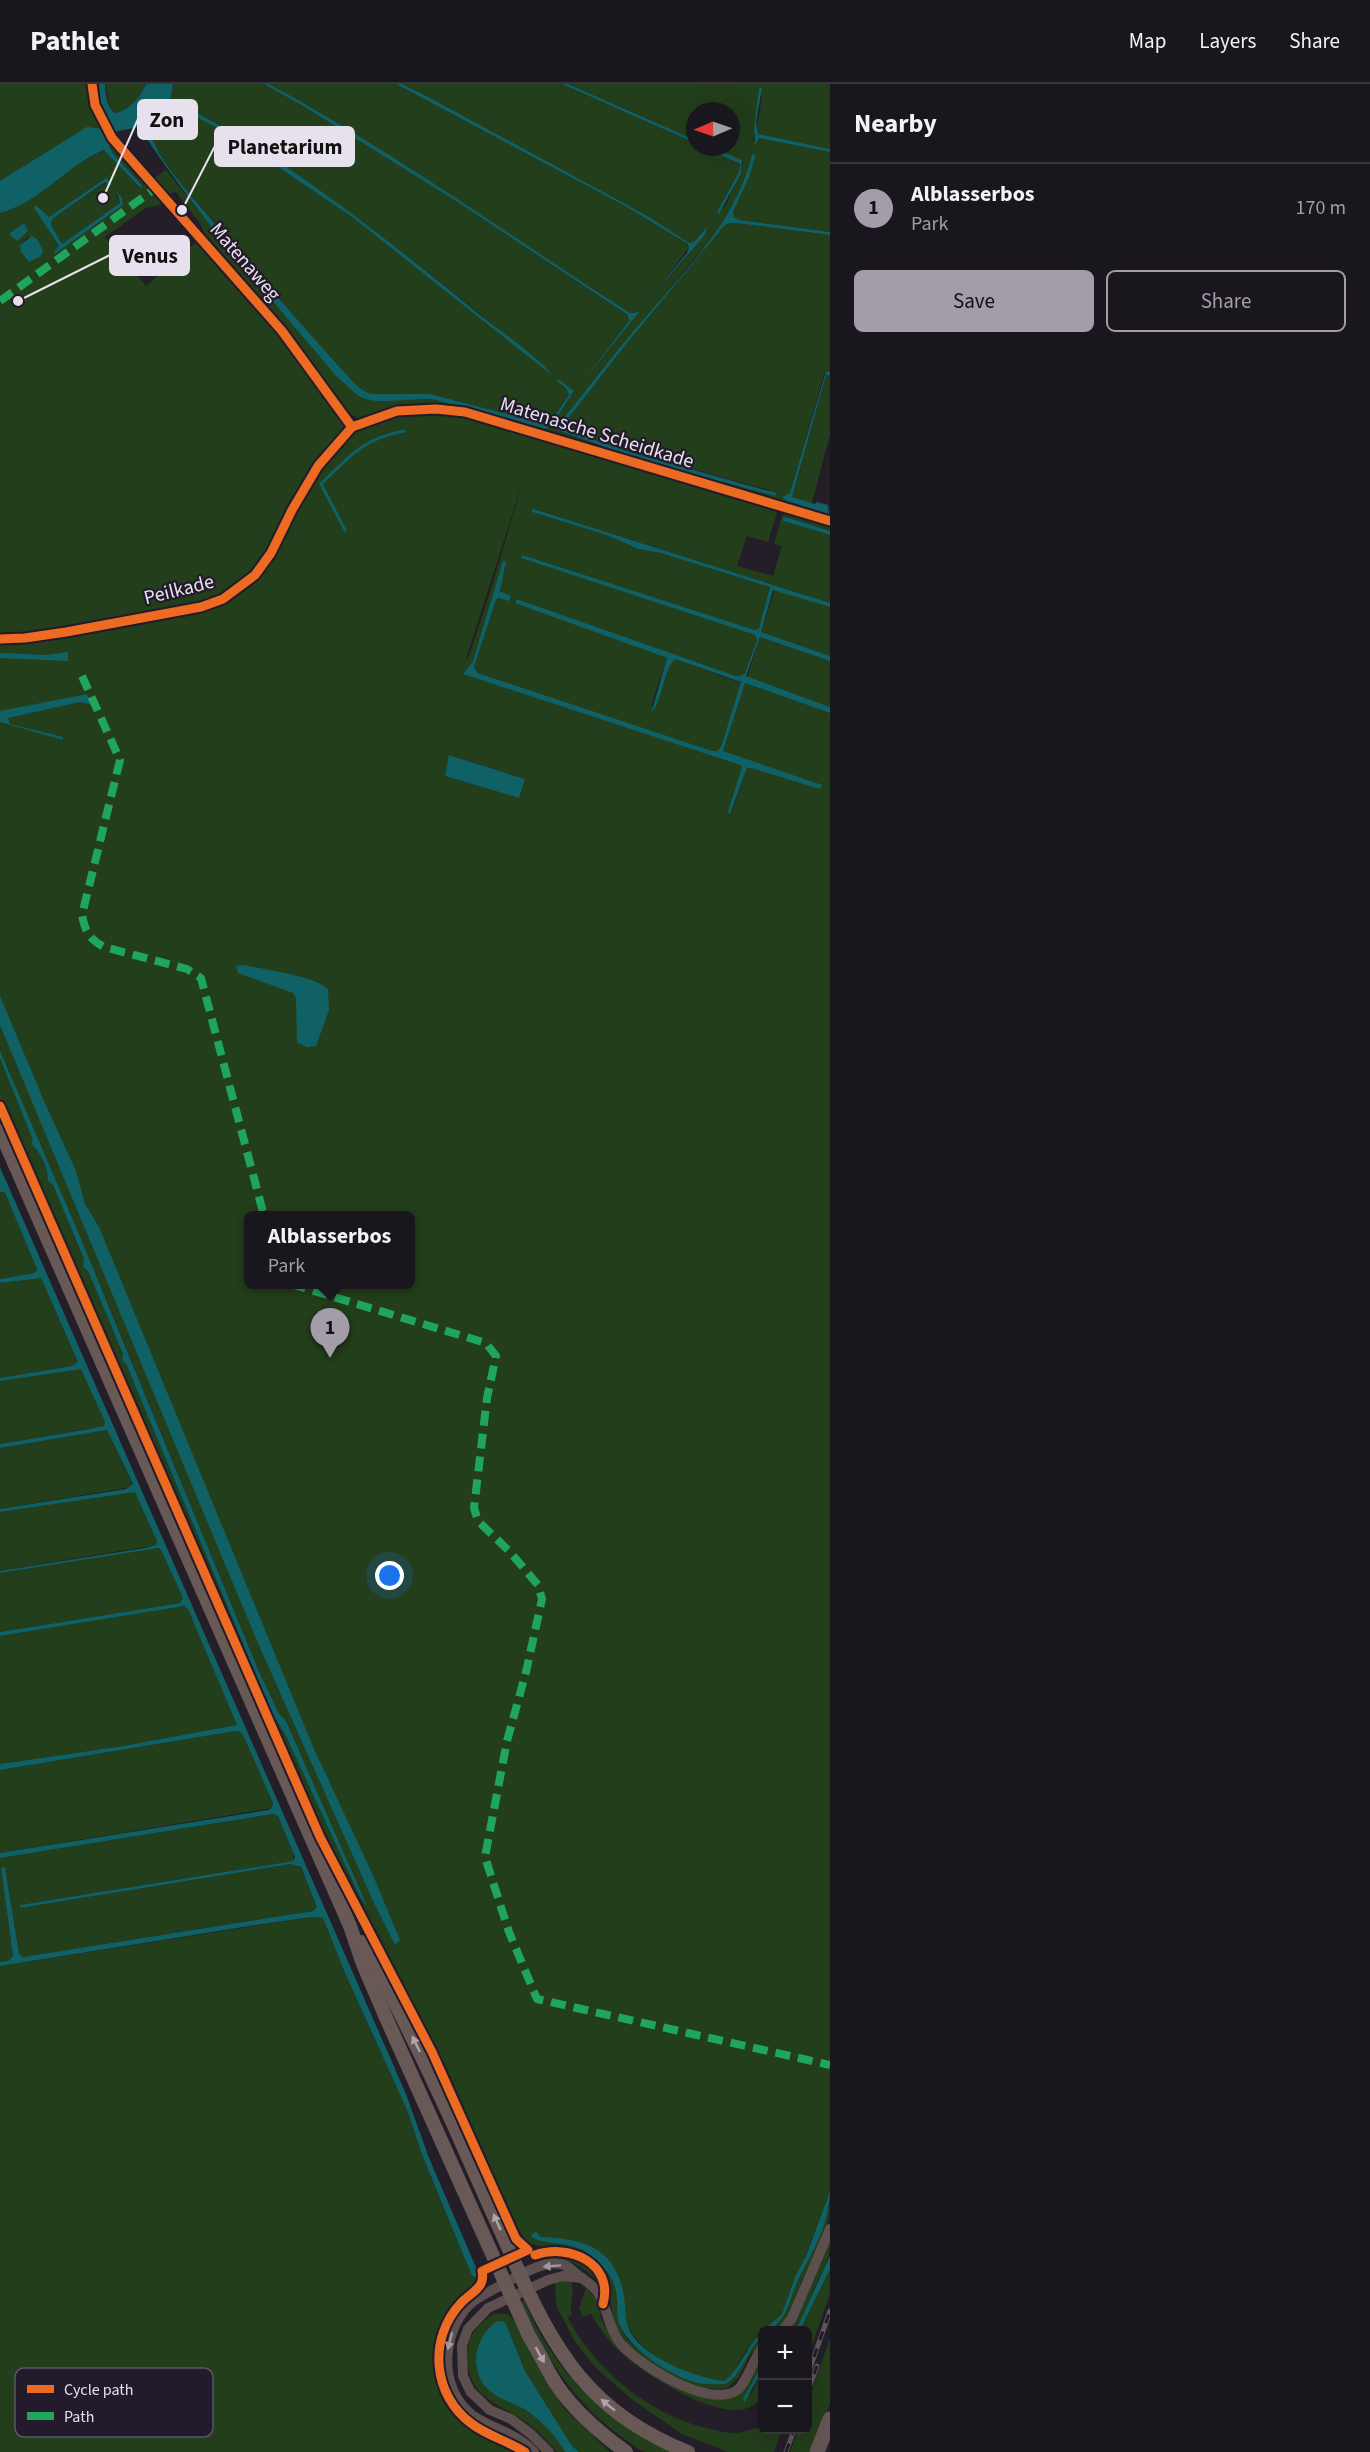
<!DOCTYPE html>
<html lang="en">
<head>
<meta charset="utf-8">
<style>
	:root { --surface:#1a161e; --page:#231f27; --text:#f1f3f6; --muted:#9f9fa4; --line:#38353c; --accent:#a29da8 }
	body { margin:0; font-family:"Source Sans 3",sans-serif; background:var(--page); color:var(--text) }
	.controls { position:absolute; right:18px; bottom:18px; display:grid; overflow:hidden; border-radius:9px; box-shadow:0 6px 24px #0002 }
	.controls button { width:54px; height:54px; display:grid; place-items:center; padding:0; border:0; border-bottom:2px solid var(--line); background:var(--surface); color:var(--text); font:30px sans-serif }
	.compass { position:absolute; left:686px; top:18px; width:54px; height:54px; border-radius:50%; background:var(--surface); box-shadow:0 6px 24px #0002; rotate:268deg }
	.you { position:absolute; left:390px; top:1492px; width:21px; height:21px; margin:-15px; border:4px solid #fff; border-radius:50%; background:#1a73e8; box-shadow:0 0 0 9px #1a73e833 }
	.badge { display:grid; place-items:center; width:39px; height:39px; border-radius:50%; background:var(--accent); color:#111; font-size:20px; font-weight:700 }
	.pin { position:absolute; translate:-50% -50px; filter:drop-shadow(0 2px 3px #0008) }
	.pin::after { content:''; position:absolute; top:32px; width:21px; height:18px; background:inherit; clip-path:polygon(0 0,100% 0,50% 100%) }
	.popup { position:absolute; left:244px; top:1127px; width:171px; height:78px; box-sizing:border-box; display:grid; place-content:center; border-radius:9px; background:var(--surface); filter:drop-shadow(0 2px 4px #0005); font-size:20px; white-space:nowrap; color:var(--muted) }
	.popup b { font-size:22px; color:var(--text) }
	.popup::after { content:''; position:absolute; left:50%; top:100%; margin-left:-12px; border:12px solid transparent; border-top-color:var(--surface) }
	.list { margin:0; padding:0; list-style:none }
	h2 { display:flex; justify-content:space-between; align-items:center; height:78px; margin:0; padding:0 24px; font-size:26px }
	h2 small { font-size:20px; font-weight:400; color:var(--muted) }
	.list li { display:grid; grid-template-columns:39px 1fr auto; gap:18px; align-items:center; box-sizing:border-box; height:90px; padding:0 24px; border-top:2px solid var(--line) }
	.list b { display:block; font-size:22px; white-space:nowrap }
	.list p { margin:0; font-size:20px; white-space:nowrap; color:var(--muted) }
	.list em { font-size:20px; font-style:normal; color:var(--muted) }
	.actions { display:flex; gap:12px; padding:18px 24px }
	.actions a { flex:1; padding:14px 0; border:2px solid var(--accent); border-radius:9px; text-align:center; font-size:21px; color:var(--accent) }
	.actions .main { background:var(--accent); color:#111 }
	.map { position:relative; flex:none; width:830px; height:2368px; overflow:hidden }
	header { display:flex; align-items:center; gap:36px; box-sizing:border-box; height:84px; padding:0 30px; background:var(--surface); border-bottom:2px solid var(--line) }
	header strong { font-size:28px }
	nav { display:flex; gap:33px; margin-inline-start:auto; font-size:21px }
	main { display:flex }
	aside { flex:1; background:var(--surface) }
	.map>svg:first-child { display:block }
</style>
</head>
<body>
<header>
<strong>Pathlet</strong>
<nav><a>Map</a><a>Layers</a><a>Share</a></nav>
</header>
<main>
<div class="map">
<svg width="830" height="2368" viewBox="0 0 830 2368">
	<rect width="100%" height="100%" fill="#231e28"/>
	<g fill="#233e1b" fill-rule="evenodd">
		<polygon points="0,0 87,0 93,28 102,45 0,97"/>
		<path d="M105,0H146C141,12 129,27 115,29L109,20Z"/>
		<path d="M173,0H264L303,22L456,117L625,229L630,233L629,237L579,301L638,227L630,229L405,82L269,0H396L625,122L688,160L689,164L647,218L705,151V146L694,158L689,159L651,134L402,0H562L695,59V63H703L739,80V88L717,128L726,121L743,80L742,76L712,63H731V27H695V56L568,0H830V65L758,50L756,46L762,14L761,4H759L753,58L759,54H763L830,68V148L739,136L734,133L733,129L756,73L740,109L716,149L641,239L557,346L653,380L775,412L769,406L630,368L566,346L563,341L627,259L724,142L729,139H736L830,151V288L825,287L790,409L782,413L786,417L810,424L809,428L444,322L368,334L359,335L349,329L205,153L201,141L175,107L167,112L151,96L166,86L231,167L336,292L378,316L415,314L431,315L546,345L556,335L574,307L557,297L566,303L569,311L554,333L546,340L430,310H374L368,309L358,303C309,250 262,195 216,140C191,110 159,80 147,43L159,25L170,18ZM179,20C282,75 375,145 465,218C494,242 526,265 553,291L352,133L229,50L177,23Z"/>
		<path d="M109,54L163,120L146,124L105,153L146,202L200,155L255,220L355,347C378,341 400,326 425,328C438,329 449,332 463,333L775,424L777,429L768,458L747,452L737,482L773,492L782,462L774,460L782,431L787,428L830,441V447L786,433L783,434V437L830,451V519L535,425L531,426L532,428L607,451L638,465L661,469L770,503L759,544L755,546L522,472V474L755,551L757,556L745,589L741,592H736L517,515L515,518L667,574L652,619L653,629L669,584L675,575L741,599L721,663L717,667L712,668L478,589L474,583L496,516L511,512L503,510L500,504L506,478L473,577L464,590L740,681L742,682L731,730L747,684L751,683L723,667L745,599L830,629V2107L784,2229L769,2246H762L743,2272L734,2288L725,2297C692,2294 653,2278 632,2250C625,2241 622,2227 616,2217L620,2242L627,2255L639,2266L666,2284L693,2298L726,2300C742,2287 747,2266 762,2253V2257L749,2273L739,2293L727,2304C717,2305 704,2305 695,2302C670,2295 629,2269 618,2246C605,2219 617,2201 592,2179C589,2176 585,2172 581,2170C564,2161 544,2165 527,2159L517,2143L414,1926L319,1744L0,1020V129C41,118 66,82 105,66L140,105L142,101L115,72L110,64ZM106,94V98L52,135L51,141L62,160L120,119L116,112L119,109L123,121L55,170L59,163L35,124L37,121L46,132L49,133ZM28,153L38,156L42,169L21,168L20,161ZM524,394L491,505L471,566L464,581ZM450,671L525,695L519,714L445,692ZM12,1004L110,1225L258,1585L279,1631L286,1637L365,1819L360,1813L285,1650L273,1631L126,1280L122,1276L123,1270L88,1187L83,1183L84,1175L53,1101L48,1097L49,1091ZM249,1132H411V1200H249Z"/>
		<polygon points="826,291 830,291 830,350 812,419 792,414"/>
		<polygon points="775,505 830,523 830,572 761,548"/>
		<polygon points="760,553 830,577 830,623 747,593"/>
		<polygon points="0,1108 4,1108 6,1111 37,1182 34,1189 0,1195"/>
		<polygon points="35,1193 41,1194 78,1278 72,1282 0,1294 0,1199"/>
		<polygon points="73,1284 81,1285 84,1288 105,1338 104,1342 0,1360 0,1297"/>
		<polygon points="107,1346 133,1401 131,1403 0,1425 0,1364"/>
		<polygon points="129,1407 136,1408 157,1456 156,1461 0,1487 0,1428"/>
		<polygon points="154,1464 161,1466 183,1514 180,1519 0,1548 0,1489"/>
		<polygon points="181,1522 188,1524 237,1641 123,1662 0,1680 0,1552"/>
		<polygon points="236,1647 241,1648 243,1651 273,1719 272,1724 0,1769 0,1686"/>
		<polygon points="273,1730 278,1732 293,1768 293,1777 21,1821 20,1824 291,1780 300,1783 317,1820 317,1824 313,1827 23,1873 19,1870 5,1784 1,1784 13,1872 8,1877 0,1878 0,1774"/>
		<path d="M312,1833L323,1834L345,1889L407,2026L423,2073L472,2192L481,2195C468,2206 455,2217 446,2231C429,2257 430,2311 454,2331C473,2348 498,2354 518,2368H0V1882Z"/>
		<path d="M830,2121C830,2150 811,2175 800,2201C795,2214 792,2229 783,2240C780,2244 776,2246 771,2246C790,2230 789,2215 799,2194C812,2170 821,2147 830,2121Z"/>
		<path d="M830,2157C830,2180 822,2187 813,2207C808,2219 804,2232 798,2244L796,2246H789L795,2237Z"/>
		<path d="M556,2169C582,2174 595,2180 604,2206C587,2184 571,2172 542,2177L540,2172Z"/>
		<polygon points="830,2185 830,2210 808,2273 808,2246 800,2246"/>
		<path d="M565,2195L572,2199C575,2210 568,2219 572,2230L568,2234C600,2294 664,2342 733,2349C742,2350 751,2344 760,2344C765,2345 775,2346 782,2346L774,2368H728L682,2350L634,2317L597,2285L575,2258L556,2221L555,2197Z"/>
		<path d="M586,2204L598,2217L601,2235L615,2259L648,2287L725,2314C744,2313 753,2287 762,2272C762,2286 751,2297 750,2312L762,2287C762,2296 765,2307 760,2314C737,2351 648,2292 626,2273C611,2261 601,2246 591,2230L583,2233L579,2224Z"/>
		<path d="M524,2216C542,2261 573,2304 613,2332C633,2347 657,2357 678,2368C668,2368 656,2368 646,2368C639,2367 632,2360 626,2356C576,2322 546,2273 520,2220Z"/>
		<path d="M495,2229L507,2230L518,2239L540,2286L564,2324L610,2368H579L572,2362L525,2287L507,2243L476,2282C483,2308 502,2312 523,2325C539,2335 557,2351 565,2368H557C546,2356 536,2344 523,2336C491,2316 464,2310 468,2265C469,2249 482,2237 495,2229Z"/>
		<polygon points="830,2254 830,2320 812,2368 790,2368 798,2346 808,2346 808,2318"/>
	</g>
	<g fill="#0f6165">
		<path d="M99,0H105C105,9 107,23 115,29C129,27 141,12 146,0H173L170,18L159,25L147,42C159,80 191,110 215,140C262,195 309,250 358,303L368,309L374,310H430L546,340L554,333L569,311L566,304L557,297L558,295L574,307L556,335L546,345L431,315C414,314 378,320 366,315C355,312 345,299 336,292C268,211 197,132 139,43L118,47L109,54L110,64L115,72L142,101L141,105L104,66C66,82 41,118 0,129V97L87,43L102,45L109,41L100,17Z"/>
		<path d="M264,0H269C394,68 510,152 630,229L639,228L579,302L629,237L628,231L456,117L303,22Z"/>
		<polygon points="396,0 402,0 430,14 651,134 689,159 694,158 707,143 705,151 643,222 687,169 689,164 688,160 625,122"/>
		<polygon points="562,0 568,0 695,56 695,59"/>
		<polygon points="759,4 762,4 756,39 758,50 830,65 830,68 759,54 755,61 754,45"/>
		<path d="M179,20C287,74 387,155 480,231C499,246 541,275 553,292L352,133L229,50L177,23Z"/>
		<polygon points="703,63 712,63 742,76 741,89 719,130 717,128 739,88 740,80"/>
		<path d="M756,70L749,93L733,128L734,133L739,136L830,148V151L736,139H729L724,142L627,259L563,341L566,346L630,368L776,409L775,412L653,380L557,346L563,335C590,302 616,267 644,235C687,184 736,137 752,71Z"/>
		<polygon points="106,94 113,102 105,98 52,135 51,141 62,160 120,119 117,108 122,114 123,121 55,170 54,168 59,162 34,124 36,121 49,133"/>
		<polygon points="24,139 28,147 17,157 9,150"/>
		<polygon points="32,152 38,156 43,167 41,172 29,178 21,168 20,161"/>
		<polygon points="826,287 830,288 830,291 826,291 792,413 815,420 817,418 828,421 829,430 786,417 782,413 790,409"/>
		<path d="M534,425L830,519V523L773,506L761,548L830,572V577L760,553L746,592L830,623V629L745,599L723,667L822,701L820,705L751,684H747L730,730L728,728L742,683L740,681L463,590L473,577L503,477L506,478L500,507L511,512L509,517L499,514L496,516L474,583L478,589L712,667H717L721,663L741,598L675,575C662,590 663,616 651,630L667,574L515,519L517,515L736,592H741L745,589L757,556L755,551L521,474L522,471L755,546L759,544L770,503L661,469L638,465L607,451L532,428L531,426Z"/>
		<polygon points="786,433 830,447 830,451 783,437 783,434"/>
		<polygon points="68,568 68,577 0,574 0,569 47,571"/>
		<polygon points="87,610 91,619 89,620 80,618 8,634 10,640 63,653 63,656 0,638 0,627"/>
		<polygon points="449,671 525,695 519,714 445,692"/>
		<path d="M243,881C263,885 314,892 328,905L329,926L316,962L307,963L297,958L296,914L293,909L238,889L236,882Z"/>
		<polygon points="0,912 44,1017 76,1087 85,1120 99,1143 314,1665 372,1789 400,1856 395,1861 374,1819 257,1557 0,941"/>
		<path d="M0,967L76,1143L258,1585L279,1630L286,1637L367,1822L360,1813L285,1650L273,1631L126,1280L122,1276L123,1270L88,1187L83,1183L84,1175L53,1101L48,1097C49,1086 40,1066 31,1060L33,1056L0,974Z"/>
		<polygon points="0,1083 406,2010 429,2074 481,2195 472,2192 423,2073 407,2026 345,1889 323,1834 312,1833 256,1841 0,1882 0,1878 8,1877 13,1872 1,1784 5,1783 19,1870 23,1873 313,1827 317,1823 301,1783 291,1780 20,1824 20,1821 293,1777 295,1773 278,1732 273,1730 0,1774 0,1769 268,1726 272,1724 273,1719 243,1651 241,1648 236,1647 0,1686 0,1680 123,1662 237,1641 188,1525 184,1522 0,1552 0,1548 180,1519 183,1514 161,1466 158,1464 0,1489 0,1487 145,1464 156,1461 157,1457 135,1408 0,1428 0,1425 126,1405 133,1400 107,1346 0,1364 0,1360 89,1345 104,1342 105,1338 81,1285 0,1297 0,1294 72,1282 78,1278 41,1194 0,1199 0,1195 34,1189 37,1185 6,1111 4,1108 0,1108"/>
		<path d="M830,2107C830,2138 813,2168 799,2194C789,2215 790,2230 771,2246H764L782,2230L796,2191L806,2172Z"/>
		<path d="M536,2147L540,2153C585,2155 615,2163 624,2212C626,2224 624,2236 630,2248C646,2275 696,2294 725,2297C741,2283 747,2262 762,2248V2253C747,2266 743,2289 726,2300C716,2300 704,2301 694,2298C669,2291 628,2264 619,2239C616,2228 618,2218 616,2207C613,2191 602,2181 590,2171C571,2155 539,2162 531,2152Z"/>
		<polygon points="830,2172 830,2185 800,2246 796,2246"/>
		<path d="M497,2237L505,2238L525,2287L572,2362L579,2368H565C556,2351 537,2332 520,2323C510,2318 500,2315 491,2308C467,2289 474,2253 497,2237Z"/>
		<polygon points="762,2280 762,2287 744,2319 743,2315"/>
	</g>
	<g fill="none" stroke-linecap="round" stroke-linejoin="round">
		<path stroke="#0f6165" stroke-width="3" d="M345,446L321,400C350,372 362,355 404,347"/>
		<g stroke="#5c4f4d" stroke-width="10">
			<polyline points="92,0 95,21 112,54 282,247 352,343"/>
			<polyline points="352,343 397,327 436,325 465,328 830,437"/>
			<polyline points="0,555 25,554 66,548 201,523 223,515 255,491 271,469 292,426 318,382 352,343"/>
			<polyline points="783,2246 792,2234 830,2145"/>
			<path d="M534,2368C517,2349 492,2345 472,2331C438,2304 441,2250 469,2221C476,2214 487,2209 496,2204C514,2195 543,2174 564,2181C569,2183 574,2188 579,2192C586,2197 594,2202 599,2210C607,2224 608,2241 618,2256C634,2279 709,2326 737,2306C746,2300 754,2274 762,2264"/>
			<polyline points="549,2368 531,2350 511,2335 490,2326 470,2307 463,2292 462,2261 468,2245 488,2224 548,2196 563,2192 582,2194"/>
		</g>
		<g stroke="#695956" stroke-width="14">
			<path d="M0,1047L350,1842L363,1880L387,1936L529,2252C537,2265 543,2277 550,2290C567,2321 597,2347 626,2368"/>
			<path d="M361,1858L374,1877C406,1940 438,2004 466,2069C482,2105 498,2141 514,2177C555,2269 590,2329 688,2368"/>
		</g>
		<polyline stroke="#645555" stroke-width="15" points="817,2368 830,2335"/>
		<g stroke="#5f575a" stroke-width="5">
			<g id="rail">
				<polyline points="808,2290 830,2227"/>
				<polyline points="808,2307 817,2282"/>
				<polyline points="786,2368 794,2346"/>
			</g>
		</g>
		<use href="#rail" stroke="#231a2c" stroke-width="3" stroke-dasharray="9" stroke-linecap="butt"/>
		<g stroke="#20a55d" stroke-width="8" stroke-dasharray="15 8" stroke-linecap="butt">
			<polyline points="0,217 156,104"/>
			<path d="M82,592L120,676L82,831C85,847 89,855 104,863L187,885L201,894L264,1132"/>
			<polyline points="291,1200 486,1259 496,1272 487,1314 474,1424 478,1437 510,1468 538,1501 542,1515 526,1588 507,1657 485,1773 509,1848 537,1915 830,1981"/>
		</g>
		<g stroke="#231a2c" stroke-width="13">
			<g id="cycleway">
				<polyline points="92,0 95,21 112,54 282,247 352,343"/>
				<polyline points="352,343 397,327 436,325 465,328 830,437"/>
				<polyline points="0,555 25,554 66,548 201,523 223,515 255,491 271,469 292,426 318,382 352,343"/>
				<path d="M0,1022L320,1753L432,1968L516,2155L528,2166L482,2187C486,2204 471,2208 461,2219C428,2254 432,2311 472,2340C488,2352 508,2357 525,2368"/>
				<path d="M535,2171C570,2159 614,2180 603,2220"/>
			</g>
		</g>
		<use href="#cycleway" stroke="#ed6a23" stroke-width="9"/>
	</g>
	<defs><path id="oneway-solid" d="M-6-.8H1V-3.2L6.5 0L1 3.2V.8H-6Z" transform="scale(1.5)"/></defs>
	<g fill="#aea4a9">
		<use href="#oneway-solid" transform="translate(416 1960) rotate(-116)"/>
		<use href="#oneway-solid" transform="translate(497 2138) rotate(-114)"/>
		<use href="#oneway-solid" transform="translate(540 2271) rotate(61)"/>
		<use href="#oneway-solid" transform="translate(608 2321) rotate(-141)"/>
	</g>
	<g fill="#a1989d">
		<use href="#oneway-solid" transform="translate(552 2182) rotate(176)"/>
		<use href="#oneway-solid" transform="translate(450 2257) rotate(104)"/>
	</g>
	<g text-anchor="middle" dominant-baseline="central" stroke-width="4.5" stroke-linejoin="round" paint-order="stroke">
		<g font-size="20" fill="#e6e1ed" stroke="#231a2c">
			<text transform="translate(245 178) rotate(49)">Matenaweg</text>
			<text transform="translate(597 349) rotate(17)">Matenasche Scheidkade</text>
			<text transform="translate(179 506) rotate(-14)">Peilkade</text>
		</g>
	</g>
	<rect x="15" y="2284" width="198" height="69" rx="9" fill="#231a2c" stroke="#5e5666" stroke-width="1.5"/>
	<rect x="27" y="2301" width="27" height="8" fill="#ed6a23"/>
	<rect x="27" y="2328" width="27" height="8" fill="#20a55d"/>
	<g font-size="16" fill="#e6e1ed">
		<text x="64" y="2311">Cycle path</text>
		<text x="64" y="2338">Path</text>
	</g>
	<path fill="none" stroke="#e6e1ed" stroke-width="2" d="M103 114L138 35M182 126L215 62M18 217L110 171"/>
	<g fill="#e6e1ed" stroke="#231a2c" stroke-width="2">
		<circle cx="103" cy="114" r="6"/>
		<circle cx="182" cy="126" r="6"/>
		<circle cx="18" cy="217" r="6"/>
	</g>
	<g fill="#e6e1ed" stroke="#e6e1ed" stroke-width="2">
		<rect x="138" y="16" width="59" height="39" rx="6"/>
		<rect x="215" y="43" width="139" height="39" rx="6"/>
		<rect x="110" y="152" width="79" height="39" rx="6"/>
	</g>
	<g font-size="21" text-anchor="middle" font-weight="bold" fill="#111">
		<text x="167" y="43">Zon</text>
		<text x="285" y="70">Planetarium</text>
		<text x="150" y="179">Venus</text>
	</g>
</svg>
<div class="controls">
<button>+</button>
<button>−</button>
</div>
<svg class="compass" viewBox="-18 -18 36 36"><path d="M0-13l5 13h-10z" fill="#e53935"/><path d="M0 13l5-13h-10z" fill="#9f9fa4"/></svg>
<div class="you"></div>
<div class="pin badge" style="left:330px;top:1274px">1</div>
<div class="popup"><b>Alblasserbos</b>Park</div>
</div>
<aside>
<h2>Nearby<small></small></h2>
<ul class="list">
<li><span class="badge">1</span><div><b>Alblasserbos</b><p>Park</p></div><em>170 m</em></li>
</ul>
<div class="actions"><a class="main">Save</a><a>Share</a></div>
</aside>
</main>
</body>
</html>
